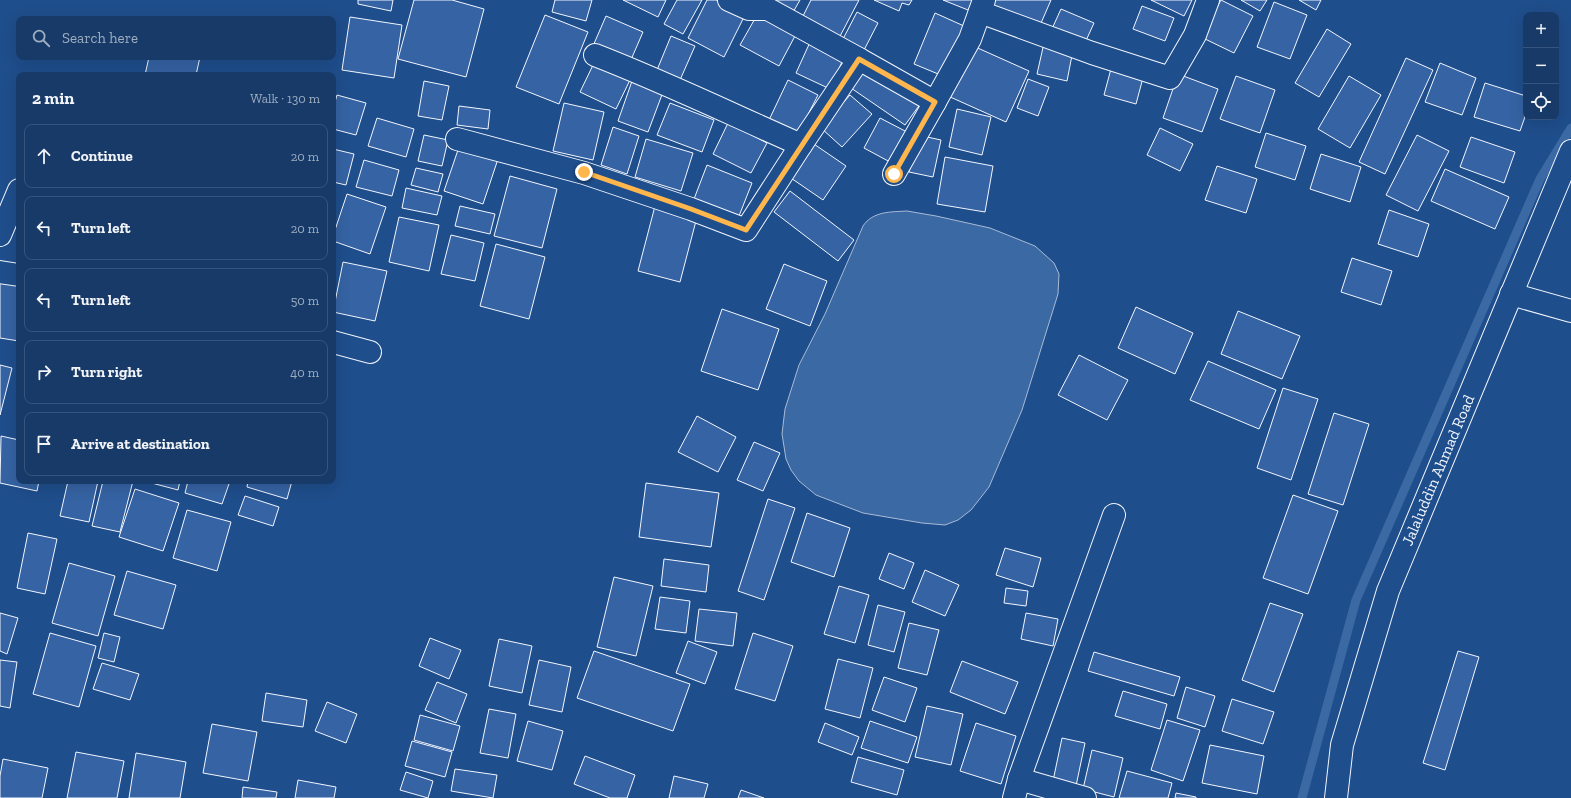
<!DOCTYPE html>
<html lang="en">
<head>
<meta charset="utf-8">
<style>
	:root { --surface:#173a69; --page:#244571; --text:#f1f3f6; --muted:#9eadc0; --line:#36547d }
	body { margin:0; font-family:"Zilla Slab",serif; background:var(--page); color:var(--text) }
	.controls { position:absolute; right:12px; top:12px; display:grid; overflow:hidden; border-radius:8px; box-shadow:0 4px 16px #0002 }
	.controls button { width:36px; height:36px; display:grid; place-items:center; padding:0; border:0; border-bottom:1px solid var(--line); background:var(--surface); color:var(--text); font:20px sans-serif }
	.stop { position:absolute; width:12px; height:12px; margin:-9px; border:3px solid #ffb74d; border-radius:50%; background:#fff }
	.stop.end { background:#ffb74d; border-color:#fff; box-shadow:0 1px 4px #0008 }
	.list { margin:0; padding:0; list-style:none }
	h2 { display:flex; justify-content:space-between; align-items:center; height:52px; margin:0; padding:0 16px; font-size:17px }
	h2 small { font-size:13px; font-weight:400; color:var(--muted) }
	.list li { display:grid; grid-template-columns:26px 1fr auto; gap:12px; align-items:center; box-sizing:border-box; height:64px; margin:0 8px 8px; padding:0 8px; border:1px solid var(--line); border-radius:8px }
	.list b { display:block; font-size:15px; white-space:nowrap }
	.list em { font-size:13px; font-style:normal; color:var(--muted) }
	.icon { flex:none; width:22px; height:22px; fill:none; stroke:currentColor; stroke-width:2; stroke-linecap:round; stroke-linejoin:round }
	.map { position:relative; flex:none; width:1571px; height:798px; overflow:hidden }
	.search { position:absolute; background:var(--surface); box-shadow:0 4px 16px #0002; left:16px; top:16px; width:320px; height:44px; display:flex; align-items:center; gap:10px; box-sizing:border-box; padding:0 14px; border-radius:8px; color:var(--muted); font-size:15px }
	.panel { position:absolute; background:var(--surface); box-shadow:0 4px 16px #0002; left:16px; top:72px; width:320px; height:412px; border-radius:8px }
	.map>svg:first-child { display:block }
</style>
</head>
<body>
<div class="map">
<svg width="1571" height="798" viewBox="0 0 1571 798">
	<rect width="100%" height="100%" fill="#1f4e8c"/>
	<path fill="#3b69a3" stroke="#a8bbd7" d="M907,211L936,216L990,228L1035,246L1054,263L1059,274L1058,294L1022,410L989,487L971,510L958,520L945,525L922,523L863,513L816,495L799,481L791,470L786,459L782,434L785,409L799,365L825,314L863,226C873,211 891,212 907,211Z"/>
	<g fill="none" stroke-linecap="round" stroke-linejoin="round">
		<polyline stroke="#3b69a3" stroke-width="9" points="1302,798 1356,600 1540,179 1571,128"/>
	</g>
	<g fill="#3563a3" stroke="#f2f6ff">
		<polygon points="358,0 393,0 391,11 358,4"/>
		<polygon points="414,0 452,0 484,9 466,77 398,59"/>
		<polygon points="555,0 592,0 586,21 552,12"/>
		<polygon points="623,0 666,0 658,17"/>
		<polygon points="677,0 702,0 683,34 664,24"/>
		<polygon points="707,0 716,0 745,15 724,57 688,38"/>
		<polygon points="764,0 800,0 792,14"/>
		<polygon points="811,0 859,0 838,40 801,20"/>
		<polygon points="874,0 912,0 909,5 902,3 899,11"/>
		<polygon points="943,0 977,0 973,12"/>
		<polygon points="992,0 1051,0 1038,30 988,8"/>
		<polygon points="1151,0 1192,0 1184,16"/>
		<polygon points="1221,0 1253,16 1234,53 1201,37"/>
		<polygon points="1241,0 1267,0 1260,11"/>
		<polygon points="1299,0 1321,0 1316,10"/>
		<polygon points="1274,2 1307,15 1290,59 1257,47"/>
		<polygon points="1142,6 1174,18 1165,41 1133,29"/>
		<polygon points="1061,9 1094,23 1084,45 1051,31"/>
		<polygon points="857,12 878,23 864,50 843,39"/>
		<polygon points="935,13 964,26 943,76 914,64"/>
		<polygon points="545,15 588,32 559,104 516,87"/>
		<polygon points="757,15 795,36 779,66 740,45"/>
		<polygon points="606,16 643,32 630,62 593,46"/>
		<polygon points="350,17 402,25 394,78 342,70"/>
		<polygon points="1327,29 1351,44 1319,97 1295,83"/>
		<polygon points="671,36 695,46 680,80 657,70"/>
		<polygon points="811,40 845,55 830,89 796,73"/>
		<polygon points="1044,43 1073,50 1067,81 1037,74"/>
		<polygon points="971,45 1029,71 1006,122 948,96"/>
		<polygon points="149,57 200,57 196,75 145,75"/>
		<polygon points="1406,58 1433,70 1385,174 1359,162"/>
		<polygon points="594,63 630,80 616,109 580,92"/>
		<polygon points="1440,63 1476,78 1462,115 1425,102"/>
		<polygon points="1112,65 1144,74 1136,104 1104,95"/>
		<polygon points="866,66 921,103 905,125 851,88"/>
		<polygon points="1178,74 1218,89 1202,132 1163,118"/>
		<polygon points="1236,76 1275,90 1260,133 1220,119"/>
		<polygon points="1349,76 1381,95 1350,148 1318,129"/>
		<polygon points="1028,79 1049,87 1038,116 1017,108"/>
		<polygon points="788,80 818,95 798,134 769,120"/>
		<polygon points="424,81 449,86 442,120 418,116"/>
		<polygon points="632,81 663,92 648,132 618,121"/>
		<polygon points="1485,83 1526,96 1526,114 1520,131 1474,117"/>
		<polygon points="337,95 366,103 356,135 333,129 333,109"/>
		<polygon points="850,95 872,114 842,147 821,128"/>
		<polygon points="564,103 604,112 593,160 553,151"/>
		<polygon points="670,103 714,120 702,152 657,135"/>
		<polygon points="459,106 490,110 488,129 457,125"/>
		<polygon points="957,109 991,117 982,155 949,147"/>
		<polygon points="377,118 414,129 406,157 368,146"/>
		<polygon points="880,118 907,132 890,162 864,148"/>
		<polygon points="728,123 767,143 751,173 713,154"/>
		<polygon points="613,127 639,136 627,174 601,165"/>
		<polygon points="1160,128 1193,144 1180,171 1147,155"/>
		<polygon points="1266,133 1306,146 1295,180 1255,167"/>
		<polygon points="424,135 448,140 442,166 418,161"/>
		<polygon points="918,135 941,140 933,177 909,172"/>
		<polygon points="1417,135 1449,151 1418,211 1386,195"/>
		<polygon points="1471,137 1515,152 1504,183 1460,167"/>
		<polygon points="646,139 693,153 681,191 635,177"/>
		<polygon points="811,142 846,166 823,200 788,176"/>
		<polygon points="460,144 499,156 483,204 444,191"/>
		<polygon points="333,149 354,154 346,185 333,182"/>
		<polygon points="1321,154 1361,167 1350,202 1310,189"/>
		<polygon points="945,157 993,166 985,212 937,204"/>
		<polygon points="364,160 399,170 392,196 356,187"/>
		<polygon points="707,165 752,183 739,216 694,199"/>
		<polygon points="1217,166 1257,179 1246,213 1205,200"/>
		<polygon points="416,168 443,174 438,192 411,185"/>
		<polygon points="1445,169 1509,197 1495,229 1431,201"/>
		<polygon points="510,176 557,189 542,248 494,236"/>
		<polygon points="406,188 442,196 437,215 402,208"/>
		<polygon points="790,191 854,240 838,261 774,212"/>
		<polygon points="347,194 386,207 370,254 333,241 333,236"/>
		<polygon points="460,206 495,214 490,234 455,226"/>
		<polygon points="655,206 697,217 680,282 638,271"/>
		<polygon points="1389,210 1429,224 1418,257 1378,244"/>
		<polygon points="399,217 439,225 429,271 389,262"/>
		<polygon points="451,235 484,243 475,281 441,274"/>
		<polygon points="496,244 545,257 529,319 480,306"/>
		<polygon points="1352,258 1392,271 1381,305 1341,292"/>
		<polygon points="343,262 387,271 375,321 333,312"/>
		<polygon points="784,264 827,281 810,326 766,309"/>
		<polygon points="0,280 19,283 19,341 0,338"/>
		<polygon points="1136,307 1193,333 1175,374 1118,348"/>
		<polygon points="722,309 779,329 758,390 701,371"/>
		<polygon points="1238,311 1300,336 1282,379 1221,354"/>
		<polygon points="1079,355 1128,380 1107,420 1058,395"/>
		<polygon points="1208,361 1276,390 1259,429 1190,400"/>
		<polygon points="0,365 12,368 0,415"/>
		<polygon points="1283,388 1318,399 1291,480 1257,468"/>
		<polygon points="1334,413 1369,424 1343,505 1308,494"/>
		<polygon points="697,416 736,437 718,472 678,452"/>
		<polygon points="1,436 19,440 19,481 39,481 37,491 0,483"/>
		<polygon points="754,442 780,453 763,491 737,480"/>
		<polygon points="68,481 98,481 89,522 60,516"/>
		<polygon points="103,481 133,481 120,532 92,526"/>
		<polygon points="144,481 180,481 178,490"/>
		<polygon points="188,481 230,481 222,504 185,493"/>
		<polygon points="248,481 292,481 287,499 247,487"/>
		<polygon points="646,483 719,493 711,547 639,537"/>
		<polygon points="135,489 179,503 163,551 119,537"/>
		<polygon points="1293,495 1338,511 1308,594 1263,578"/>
		<polygon points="245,496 279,507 273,526 238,515"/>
		<polygon points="768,499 795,508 764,600 738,591"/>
		<polygon points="187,510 231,522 217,571 173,558"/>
		<polygon points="807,513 850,528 834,577 791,562"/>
		<polygon points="28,533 57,539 45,594 17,588"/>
		<polygon points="1005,548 1041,558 1033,587 996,575"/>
		<polygon points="889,553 914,563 904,589 879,579"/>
		<polygon points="664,559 709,565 706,592 661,586"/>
		<polygon points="69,563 115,576 98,636 52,623"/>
		<polygon points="925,570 959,585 945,616 912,602"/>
		<polygon points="127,571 176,585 163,629 114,615"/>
		<polygon points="614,577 653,586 636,656 597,647"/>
		<polygon points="839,586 869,595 855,643 824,634"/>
		<polygon points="1006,588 1028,591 1026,606 1004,603"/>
		<polygon points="660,597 690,601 686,633 655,629"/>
		<polygon points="1270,603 1303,614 1274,692 1242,680"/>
		<polygon points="878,605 905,612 894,652 868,645"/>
		<polygon points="699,609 737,613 733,646 695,641"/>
		<polygon points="0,613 18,618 7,654 0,651"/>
		<polygon points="1026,613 1058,619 1053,646 1021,639"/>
		<polygon points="909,623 939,630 927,675 898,668"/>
		<polygon points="50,633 96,646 79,707 33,694"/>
		<polygon points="104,633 120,637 114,662 98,658"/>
		<polygon points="753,633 793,646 775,701 735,689"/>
		<polygon points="430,638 461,650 449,679 419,666"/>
		<polygon points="499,639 532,646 522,693 489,686"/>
		<polygon points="688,641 717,652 705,684 676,673"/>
		<polygon points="594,651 690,684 673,731 577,698"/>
		<polygon points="1458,651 1479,657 1445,770 1423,763"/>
		<polygon points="1094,652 1180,677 1174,696 1088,671"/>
		<polygon points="838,659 873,668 860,718 825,709"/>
		<polygon points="0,660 17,662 10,708 0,706"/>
		<polygon points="539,660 571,667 562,712 529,705"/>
		<polygon points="962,661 1018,682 1005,714 950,692"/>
		<polygon points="102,663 139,674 130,700 93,689"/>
		<polygon points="884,677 917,688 905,722 872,710"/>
		<polygon points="437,682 467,694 456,723 425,710"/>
		<polygon points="1186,687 1215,696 1205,727 1177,718"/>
		<polygon points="1123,691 1167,704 1160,729 1115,716"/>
		<polygon points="266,693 307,700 303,727 262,721"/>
		<polygon points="1232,699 1274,712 1263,744 1222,731"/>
		<polygon points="327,702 357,714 346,743 315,731"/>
		<polygon points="927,706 963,714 951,765 915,757"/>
		<polygon points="489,709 516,714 508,758 480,753"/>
		<polygon points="420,715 460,726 453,751 414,740"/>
		<polygon points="1167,720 1200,730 1183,781 1151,770"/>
		<polygon points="528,721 563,731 552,770 517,761"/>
		<polygon points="870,721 917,737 908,763 861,748"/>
		<polygon points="825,723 859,737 852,755 818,742"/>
		<polygon points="976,723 1016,736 1001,784 960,771"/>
		<polygon points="212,724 257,732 248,781 203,773"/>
		<polygon points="1062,738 1085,743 1076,786 1053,781"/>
		<polygon points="412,741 452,752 445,777 405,766"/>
		<polygon points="1210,745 1264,756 1257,794 1202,783"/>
		<polygon points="1092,750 1123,758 1114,797 1083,789"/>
		<polygon points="76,752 124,761 117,798 67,798"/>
		<polygon points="136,753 186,762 180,798 129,798"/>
		<polygon points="585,756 635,775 627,798 610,798 574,784"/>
		<polygon points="858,757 904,770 897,795 851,782"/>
		<polygon points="3,759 48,768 42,798 0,798 0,776"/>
		<polygon points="455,769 497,775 493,798 451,791"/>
		<polygon points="1127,771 1172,783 1168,798 1119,798"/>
		<polygon points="406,772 433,781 428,798 400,790"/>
		<polygon points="674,776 708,784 704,798 669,798"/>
		<polygon points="298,780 336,787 334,798 295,798"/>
		<polygon points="243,787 277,792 276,798 242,798"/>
		<polygon points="741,790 764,798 738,798"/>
		<polygon points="1176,793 1196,797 1196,798 1175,798"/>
	</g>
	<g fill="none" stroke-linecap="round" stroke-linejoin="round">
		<g stroke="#f2f6ff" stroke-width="24">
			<g id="minor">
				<polyline points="729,0 749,9 768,9 859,59 801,145"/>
				<polyline points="980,12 1092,53 1170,78 1195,35 1208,0"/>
				<polyline points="859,59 935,102 970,39 984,0"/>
				<path d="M457,139L584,173L691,209L746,230L801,145C733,115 665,82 595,55"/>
				<polyline points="894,174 935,102"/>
				<polyline points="0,235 19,190"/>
				<polyline points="0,272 19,275"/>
				<polyline points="1511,294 1571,311"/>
				<polyline points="333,342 370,352"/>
				<polyline points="1019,779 1085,798"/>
				<polyline points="1014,798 1019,779 1114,515"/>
				<polyline points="1336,798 1342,745 1388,591 1571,151"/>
			</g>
		</g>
		<use href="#minor" stroke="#1f4e8c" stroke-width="22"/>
	</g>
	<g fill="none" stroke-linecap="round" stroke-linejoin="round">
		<polyline stroke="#ffb74d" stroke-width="5" points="584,172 691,209 746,230 859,59 935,102 894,174"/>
	</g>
	<g text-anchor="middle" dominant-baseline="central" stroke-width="3" stroke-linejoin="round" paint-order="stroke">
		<g font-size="16" fill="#f2f6ff" stroke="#1f4e8c">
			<text transform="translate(1438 470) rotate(-67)">Jalaluddin Ahmad Road</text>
		</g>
	</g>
</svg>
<div class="controls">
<button>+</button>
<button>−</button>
<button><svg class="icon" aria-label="locate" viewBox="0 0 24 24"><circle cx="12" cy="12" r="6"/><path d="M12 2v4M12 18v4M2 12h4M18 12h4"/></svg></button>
</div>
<div class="stop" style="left:894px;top:174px"></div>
<div class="stop end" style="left:584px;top:172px"></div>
<div class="search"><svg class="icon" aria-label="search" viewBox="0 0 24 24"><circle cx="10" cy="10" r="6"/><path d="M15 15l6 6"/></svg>Search here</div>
<section class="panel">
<h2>2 min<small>Walk · 130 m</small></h2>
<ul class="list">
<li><svg class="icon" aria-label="ahead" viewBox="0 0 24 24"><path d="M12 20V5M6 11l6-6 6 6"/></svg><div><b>Continue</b></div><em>20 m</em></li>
<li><svg class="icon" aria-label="left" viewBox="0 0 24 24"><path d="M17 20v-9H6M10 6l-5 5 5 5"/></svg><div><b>Turn left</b></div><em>20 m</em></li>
<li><svg class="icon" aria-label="left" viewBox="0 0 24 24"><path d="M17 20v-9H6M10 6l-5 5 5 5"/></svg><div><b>Turn left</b></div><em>50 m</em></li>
<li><svg class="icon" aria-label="right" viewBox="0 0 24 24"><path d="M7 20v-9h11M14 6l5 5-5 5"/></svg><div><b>Turn right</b></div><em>40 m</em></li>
<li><svg class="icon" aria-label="arrive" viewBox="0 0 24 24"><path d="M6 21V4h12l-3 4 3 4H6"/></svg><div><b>Arrive at destination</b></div></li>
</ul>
</section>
</div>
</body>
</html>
